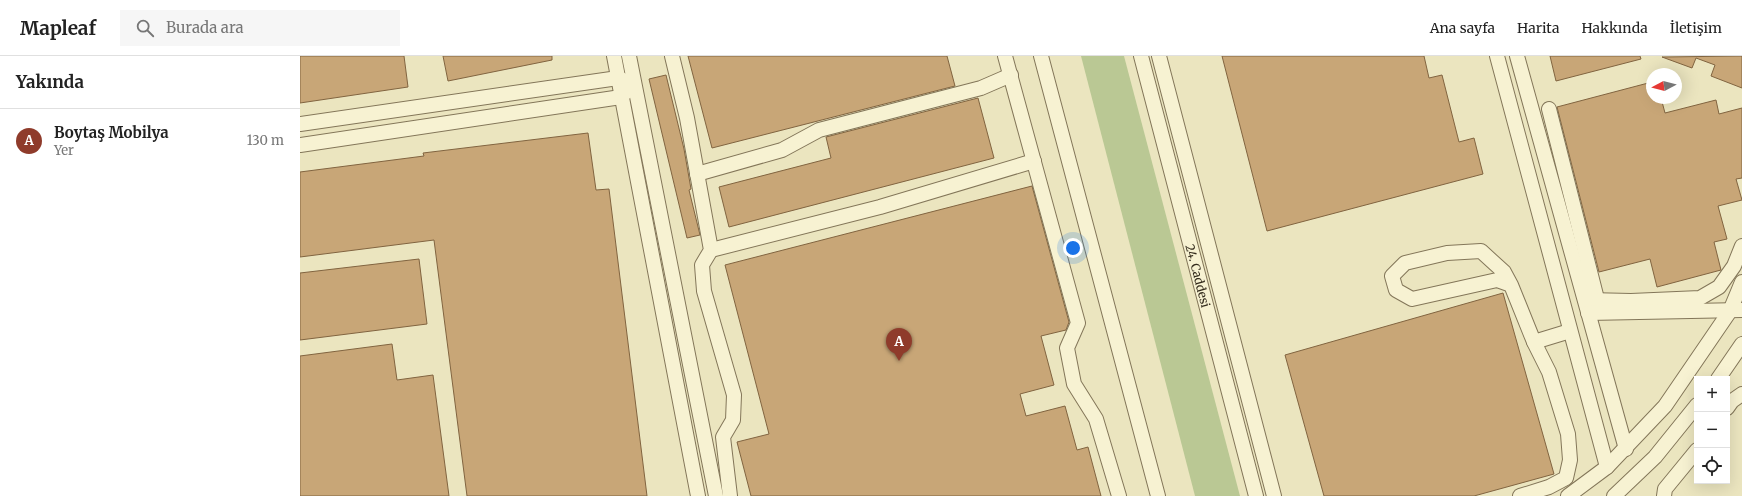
<!DOCTYPE html>
<html lang="tr">
<head>
<meta charset="utf-8">
<style>
	:root { --surface:#fff; --page:#f6f6f6; --text:#222; --muted:#767676; --line:#e0e0e0; --accent:#8f3b2b }
	body { margin:0; font-family:Merriweather,serif; background:var(--page); color:var(--text) }
	.controls { position:absolute; right:12px; bottom:12px; display:grid; overflow:hidden; border-radius:0px; box-shadow:0 4px 16px #0002 }
	.controls button { width:36px; height:36px; display:grid; place-items:center; padding:0; border:0; border-bottom:1px solid var(--line); background:var(--surface); color:var(--text); font:20px sans-serif }
	.compass { position:absolute; left:1346px; top:12px; width:36px; height:36px; border-radius:50%; background:var(--surface); box-shadow:0 4px 16px #0002; rotate:263deg }
	.you { position:absolute; left:773px; top:192px; width:14px; height:14px; margin:-10px; border:3px solid #fff; border-radius:50%; background:#1a73e8; box-shadow:0 0 0 6px #1a73e833 }
	.badge { display:grid; place-items:center; width:26px; height:26px; border-radius:50%; background:var(--accent); color:#fff; font-size:13px; font-weight:700 }
	.pin { position:absolute; translate:-50% -33px; filter:drop-shadow(0 1px 2px #0008) }
	.pin::after { content:''; position:absolute; top:21px; width:14px; height:12px; background:inherit; clip-path:polygon(0 0,100% 0,50% 100%) }
	.list { margin:0; padding:0; list-style:none }
	h2 { display:flex; justify-content:space-between; align-items:center; height:52px; margin:0; padding:0 16px; font-size:17px }
	h2 small { font-size:13px; font-weight:400; color:var(--muted) }
	.list li { display:grid; grid-template-columns:26px 1fr auto; gap:12px; align-items:center; box-sizing:border-box; height:64px; padding:0 16px; border-top:1px solid var(--line) }
	.list b { display:block; font-size:15px; white-space:nowrap }
	.list p { margin:0; font-size:13px; white-space:nowrap; color:var(--muted) }
	.list em { font-size:13px; font-style:normal; color:var(--muted) }
	.icon { flex:none; width:22px; height:22px; fill:none; stroke:currentColor; stroke-width:2; stroke-linecap:round; stroke-linejoin:round }
	.map { position:relative; flex:none; width:1442px; height:440px; overflow:hidden }
	header { display:flex; align-items:center; gap:24px; box-sizing:border-box; height:56px; padding:0 20px; background:var(--surface); border-bottom:1px solid var(--line) }
	header strong { font-size:19px }
	nav { display:flex; gap:22px; margin-inline-start:auto; font-size:14px }
	.search { width:280px; height:36px; background:var(--page); display:flex; align-items:center; gap:10px; box-sizing:border-box; padding:0 14px; border-radius:0px; color:var(--muted); font-size:15px }
	main { display:flex }
	aside { flex:1; background:var(--surface) }
	.map>svg:first-child { display:block }
</style>
</head>
<body>
<header>
<strong>Mapleaf</strong>
<div class="search"><svg class="icon" aria-label="search" viewBox="0 0 24 24"><circle cx="10" cy="10" r="6"/><path d="M15 15l6 6"/></svg>Burada ara</div>
<nav><a>Ana sayfa</a><a>Harita</a><a>Hakkında</a><a>İletişim</a></nav>
</header>
<main>
<aside>
<h2>Yakında<small></small></h2>
<ul class="list">
<li><span class="badge">A</span><div><b>Boytaş Mobilya</b><p>Yer</p></div><em>130 m</em></li>
</ul>
</aside>
<div class="map">
<svg width="1442" height="440" viewBox="0 0 1442 440">
	<rect width="100%" height="100%" fill="#ebe5bf"/>
	<polygon fill="#bac894" points="781,0 824,0 940,440 895,440"/>
	<g fill="#c8a677" stroke="#816440">
		<polygon points="0,0 104,0 108,31 0,47"/>
		<polygon points="143,0 252,0 252,4 148,25"/>
		<polygon points="388,0 647,0 655,30 412,92"/>
		<polygon points="922,0 1124,0 1129,22 1142,19 1159,86 1174,82 1183,118 967,175"/>
		<polygon points="1250,0 1340,0 1341,3 1256,25"/>
		<polygon points="1442,0 1442,32 1411,20 1415,9 1396,2 1392,12 1362,1"/>
		<polygon points="366,19 384,93 391,133 389,134 400,179 387,182 349,23"/>
		<polygon points="1352,26 1352,42 1361,42 1365,57 1416,44 1419,58 1442,52 1442,122 1436,123 1442,144 1418,150 1427,183 1414,186 1421,214 1357,231 1350,203 1299,216 1257,51"/>
		<polygon points="678,42 694,102 429,171 419,131 531,102 526,81"/>
		<polygon points="288,77 296,134 309,133 347,440 167,440 134,184 0,201 0,116 124,100 123,97"/>
		<polygon points="732,130 769,266 766,274 741,280 754,329 720,338 726,360 765,350 777,394 788,391 801,440 451,440 437,386 469,378 425,209"/>
		<polygon points="119,203 127,268 0,284 0,217"/>
		<polygon points="1203,237 1254,418 1174,440 1024,440 985,299"/>
		<polygon points="92,288 97,324 133,319 149,440 0,440 0,300"/>
	</g>
	<g fill="none" stroke-linecap="round" stroke-linejoin="round">
		<g stroke="#837659" stroke-width="16">
			<g id="minor">
				<polyline points="314,0 398,440"/>
				<polyline points="329,0 416,440"/>
				<polyline points="372,0 387,62 411,194 402,209 404,235 434,339 433,364 423,381 430,440"/>
				<polyline points="705,0 778,267 767,292 774,328 796,363 819,440"/>
				<polyline points="741,0 858,440"/>
				<path id="s1" d="M841,0L956,440"/>
				<polyline points="859,0 974,440"/>
				<polyline points="1197,0 1307,411"/>
				<polyline points="1217,0 1326,393"/>
				<polyline points="1249,53 1297,243"/>
				<polyline points="0,68 318,22 334,28 321,41 0,89"/>
				<polyline points="397,118 482,94 519,74 681,32 711,19"/>
				<polyline points="411,194 580,151 734,105"/>
				<polyline points="1211,229 1197,224 1112,243 1096,234 1092,220 1105,207 1147,197 1181,195 1204,216 1211,229 1234,286 1249,316 1268,378 1270,404 1266,422 1249,431 1220,440"/>
				<polyline points="1288,244 1331,245 1400,242 1419,231 1434,210 1442,190"/>
				<polyline points="1288,257 1442,254"/>
				<polyline points="1234,286 1270,275"/>
				<polyline points="1418,323 1442,288"/>
				<polyline points="1427,352 1432,345 1442,338"/>
				<polyline points="1268,440 1307,411 1365,350 1430,255 1442,226"/>
				<polyline points="1314,440 1355,401 1397,349"/>
				<polyline points="1364,440 1365,433 1397,394"/>
			</g>
		</g>
		<use href="#minor" stroke="#f7f2d2" stroke-width="14"/>
	</g>
	<g text-anchor="middle" dominant-baseline="central" stroke-width="3" stroke-linejoin="round" paint-order="stroke">
		<g font-size="12" fill="#332b1c" stroke="#f3efce">
			<text stroke="none"><textPath href="#s1" startOffset="227">24. Caddesi</textPath></text>
		</g>
	</g>
</svg>
<div class="controls">
<button>+</button>
<button>−</button>
<button><svg class="icon" aria-label="locate" viewBox="0 0 24 24"><circle cx="12" cy="12" r="6"/><path d="M12 2v4M12 18v4M2 12h4M18 12h4"/></svg></button>
</div>
<svg class="compass" viewBox="-18 -18 36 36"><path d="M0-13l5 13h-10z" fill="#e53935"/><path d="M0 13l5-13h-10z" fill="#767676"/></svg>
<div class="you"></div>
<div class="pin badge" style="left:599px;top:305px">A</div>
</div>
</main>
</body>
</html>
